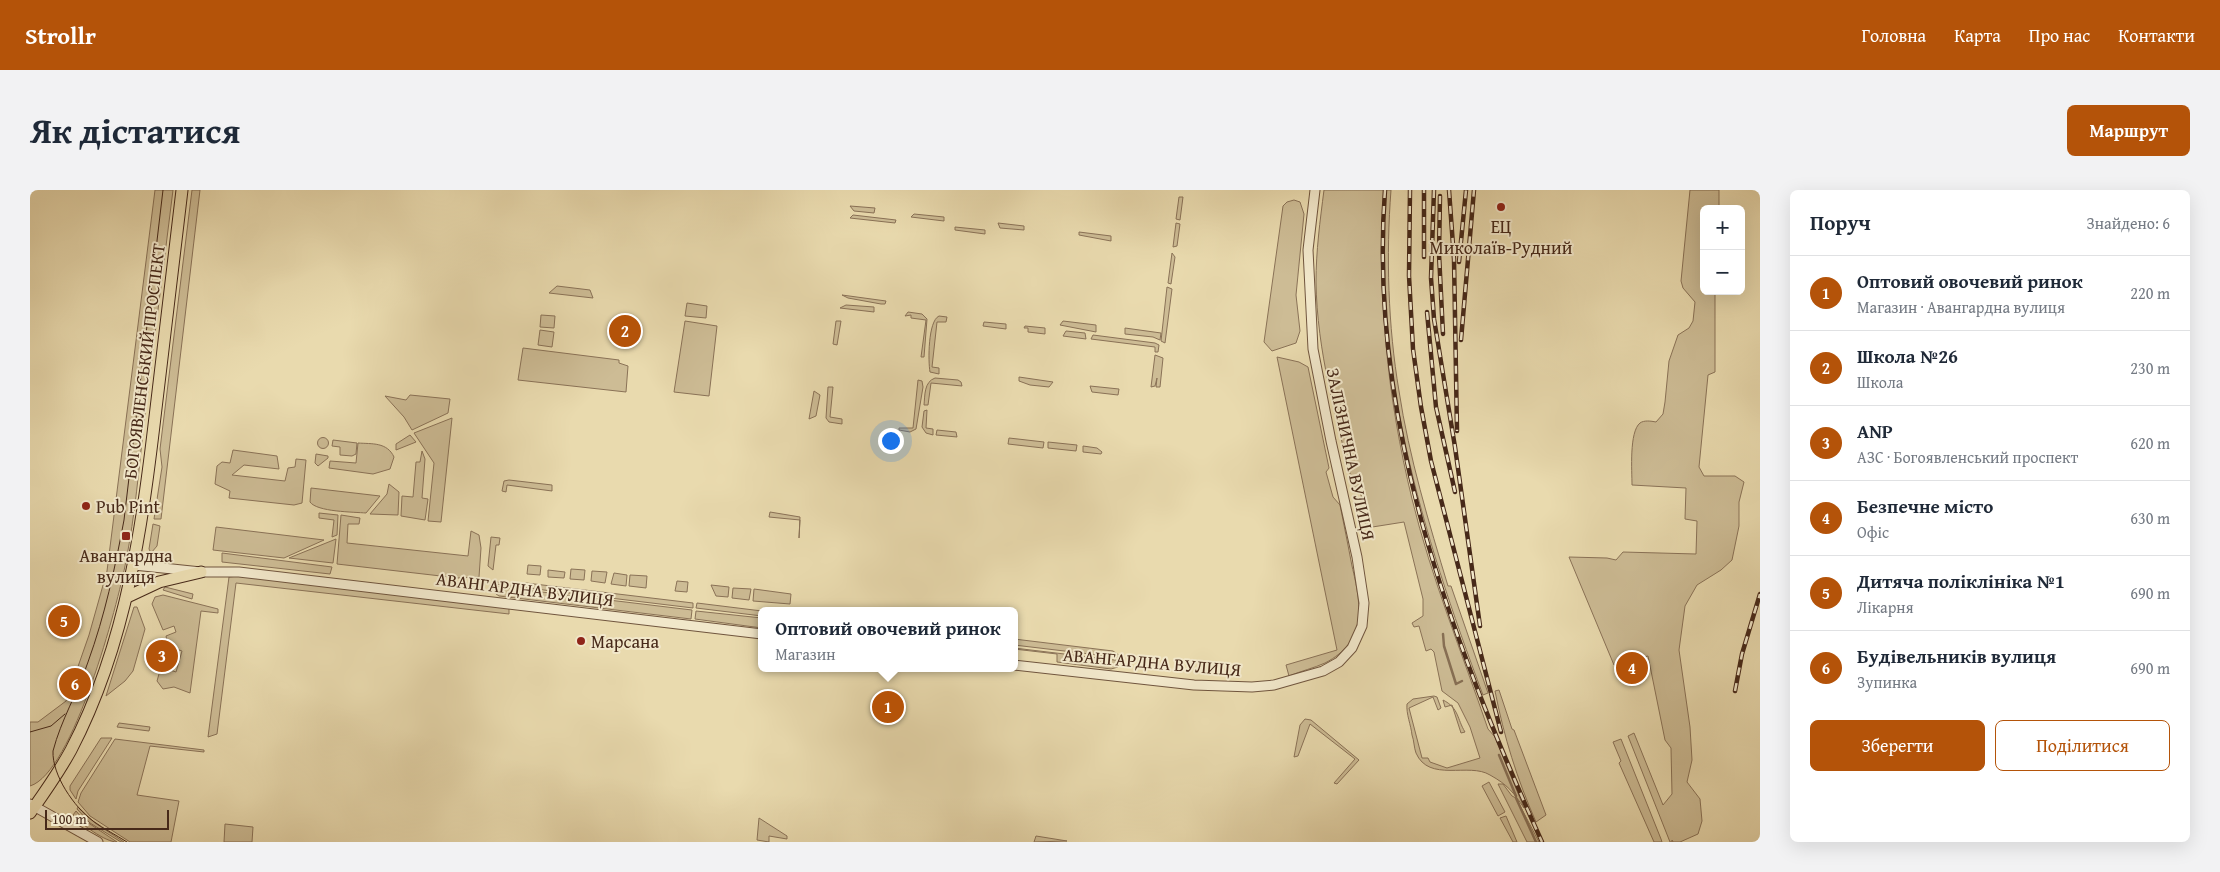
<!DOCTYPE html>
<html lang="uk">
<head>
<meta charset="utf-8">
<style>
	:root { --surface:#fff; --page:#f2f2f3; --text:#1f2937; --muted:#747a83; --line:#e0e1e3; --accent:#b45309 }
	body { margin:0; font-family:"Gentium Book Plus",serif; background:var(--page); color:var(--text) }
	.controls { position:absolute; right:15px; top:15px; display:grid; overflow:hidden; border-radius:8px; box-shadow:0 5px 20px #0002 }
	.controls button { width:45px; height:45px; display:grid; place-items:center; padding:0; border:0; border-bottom:1px solid var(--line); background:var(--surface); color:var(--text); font:25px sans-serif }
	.scale { position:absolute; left:15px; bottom:12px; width:124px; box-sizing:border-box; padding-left:5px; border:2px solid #472919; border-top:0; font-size:14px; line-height:18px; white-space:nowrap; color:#472919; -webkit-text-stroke:4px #f1e7ca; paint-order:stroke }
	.you { position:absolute; left:860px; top:250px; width:18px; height:18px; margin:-12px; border:4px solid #fff; border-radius:50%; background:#1a73e8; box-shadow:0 0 0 8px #1a73e833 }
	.badge { display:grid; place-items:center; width:32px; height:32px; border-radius:50%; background:var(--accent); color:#fff; font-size:16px; font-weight:700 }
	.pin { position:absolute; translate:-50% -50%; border:2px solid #fff; box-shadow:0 1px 5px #0006 }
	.popup { position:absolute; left:728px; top:417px; width:260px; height:65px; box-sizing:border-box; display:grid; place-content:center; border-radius:8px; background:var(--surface); filter:drop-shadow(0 1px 4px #0005); font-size:16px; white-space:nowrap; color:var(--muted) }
	.popup b { font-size:19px; color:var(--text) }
	.popup::after { content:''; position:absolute; left:50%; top:100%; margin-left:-10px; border:10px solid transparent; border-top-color:var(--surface) }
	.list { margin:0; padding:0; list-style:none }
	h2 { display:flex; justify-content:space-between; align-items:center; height:65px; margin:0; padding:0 20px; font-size:21px }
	h2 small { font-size:16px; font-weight:400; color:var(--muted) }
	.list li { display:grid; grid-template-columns:32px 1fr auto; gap:15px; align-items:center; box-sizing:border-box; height:75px; padding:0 20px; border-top:1px solid var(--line) }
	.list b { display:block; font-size:19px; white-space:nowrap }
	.list p { margin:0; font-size:16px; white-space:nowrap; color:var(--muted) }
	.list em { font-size:16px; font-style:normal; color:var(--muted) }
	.actions { display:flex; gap:10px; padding:15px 20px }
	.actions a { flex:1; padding:11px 0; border:1px solid var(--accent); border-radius:8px; text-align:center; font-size:18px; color:var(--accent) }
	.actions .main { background:var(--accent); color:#fff }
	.map { position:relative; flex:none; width:1730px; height:652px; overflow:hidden; border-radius:8px }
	header { display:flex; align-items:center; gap:30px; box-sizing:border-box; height:70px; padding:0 25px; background:var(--accent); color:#fff }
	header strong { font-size:24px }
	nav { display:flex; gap:28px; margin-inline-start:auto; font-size:18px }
	.intro { display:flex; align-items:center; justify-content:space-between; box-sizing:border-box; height:120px; padding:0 30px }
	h1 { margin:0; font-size:35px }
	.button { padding:12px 22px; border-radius:8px; background:var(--accent); color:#fff; font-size:18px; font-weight:700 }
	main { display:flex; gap:30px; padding:0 30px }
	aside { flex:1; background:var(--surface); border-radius:8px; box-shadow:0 5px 20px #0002 }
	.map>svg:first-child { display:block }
</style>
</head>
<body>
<header>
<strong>Strollr</strong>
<nav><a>Головна</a><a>Карта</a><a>Про нас</a><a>Контакти</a></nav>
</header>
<div class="intro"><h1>Як дістатися</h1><a class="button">Маршрут</a></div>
<main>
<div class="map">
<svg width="1730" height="652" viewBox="0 0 1730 652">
	<rect width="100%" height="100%" fill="#e9daae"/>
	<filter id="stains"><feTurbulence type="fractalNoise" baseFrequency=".004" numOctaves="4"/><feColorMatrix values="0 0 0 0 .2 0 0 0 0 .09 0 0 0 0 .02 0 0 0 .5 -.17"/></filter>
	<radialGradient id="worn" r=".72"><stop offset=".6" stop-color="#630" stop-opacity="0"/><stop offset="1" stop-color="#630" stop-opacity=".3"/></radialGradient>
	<g fill="#cdbc95" stroke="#8a7257">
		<path d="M125,0H143C133,77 124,155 114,232C109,279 105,325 96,371C88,414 43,583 0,596V532H8L36,511L59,445L77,381Z"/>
		<polygon points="162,0 170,0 131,329 124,329 132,277 130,259"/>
		<path d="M1294,0H1354C1347,105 1357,206 1382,309C1401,387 1432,463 1458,539L1465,547L1494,618C1483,602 1478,595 1460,585C1439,572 1399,593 1386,563C1384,558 1384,550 1382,545C1381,535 1376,524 1377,514L1383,509L1404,506L1407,507L1411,518L1408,520L1403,507L1379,518L1392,568H1398L1400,572L1417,578L1450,568L1440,537L1428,513L1412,501L1404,462L1401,459L1396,461L1389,436L1384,437L1382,433L1393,426V409L1374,332L1336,338L1331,305L1323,295C1306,228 1287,161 1286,92C1286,61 1290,31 1294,0Z"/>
		<path d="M1356,0H1361C1356,65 1358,136 1369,201C1379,267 1399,333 1418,396H1421L1458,503L1453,505C1392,343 1341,175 1356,0Z"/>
		<path d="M1660,0H1689V19H1674V101H1685V182L1678,185L1669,277L1674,286H1705L1714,292L1709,312V336L1702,370L1691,380L1667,395L1655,416L1649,460L1660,537L1662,570L1657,592L1670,609L1672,631L1668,644L1650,652H1643L1642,650V652H1640L1598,546L1604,543L1633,615L1642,604L1641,558L1635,550L1618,466L1584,475L1539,367L1577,368L1586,370L1593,362L1666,364L1667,331L1655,329L1656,298L1602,295C1602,281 1599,242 1610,233C1614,230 1621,231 1626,232L1633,224L1635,212L1639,171L1648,145L1659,138L1663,131L1665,112L1653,98L1651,91Z"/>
		<polygon points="1149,7 1153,7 1150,30 1146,29"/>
		<polygon points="1264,10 1270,12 1274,24 1266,105 1270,141 1266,153 1242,161 1234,152 1253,16 1257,12"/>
		<polygon points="820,16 845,18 844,23 824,21"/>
		<polygon points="884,24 914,27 914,31 881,27"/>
		<polygon points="823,25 866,30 865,33 820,28"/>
		<polygon points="968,33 994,36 994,40 970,38"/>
		<polygon points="1146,33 1150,34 1147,56 1143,57"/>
		<polygon points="925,37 955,40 955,44 925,40"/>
		<polygon points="1049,42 1081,46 1081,51 1049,45"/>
		<polygon points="1142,63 1145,67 1141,94 1138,93"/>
		<polygon points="527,96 560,100 563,108 519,103"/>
		<polygon points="1137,97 1142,99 1135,153 1131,151"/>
		<polygon points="812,105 856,111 855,114 851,114 818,108"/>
		<polygon points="657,113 677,116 676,128 655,126"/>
		<polygon points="816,115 844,117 844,122 810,118"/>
		<polygon points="878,122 892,124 897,129 894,167 891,167 896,130 881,128 881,125 875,126"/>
		<polygon points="511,125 525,126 524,138 510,137"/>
		<path d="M909,126L917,127L916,132H907L902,177L909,178V184L900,182C898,171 898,131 909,126Z"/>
		<polygon points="655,131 687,136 679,206 644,202"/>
		<polygon points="806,131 811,131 807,155 803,154"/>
		<polygon points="1033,131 1066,135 1066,142 1030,135"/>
		<polygon points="954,132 976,134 976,139 953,136"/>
		<polygon points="995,136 1015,138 1015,144 998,142 998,138 994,138"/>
		<polygon points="1095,138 1131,143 1130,150 1123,147 1095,144"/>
		<polygon points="510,140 524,142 522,157 508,155"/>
		<polygon points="1036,141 1055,143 1056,149 1033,146"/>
		<polygon points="1063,145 1125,153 1129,155 1128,162 1125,162 1125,157 1061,149"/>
		<polygon points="493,158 589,170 589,173 598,176 596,202 488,190"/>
		<polygon points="1125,165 1133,168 1130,197 1126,197 1127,188 1125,196 1121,197"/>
		<path d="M1247,167L1269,172L1278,177L1299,278L1296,282L1303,307L1310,315C1314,335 1318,355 1322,376C1331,414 1338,451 1295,473C1284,478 1271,481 1259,486L1256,475L1307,460Z"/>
		<polygon points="989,187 1023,192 1019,197 1000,195 989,191"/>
		<path d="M905,188L928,190L931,192L932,196L901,193L898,215H894C895,205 894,192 905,188Z"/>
		<polygon points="888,190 892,191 893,197 886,239 880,242 869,240 869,238 883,238"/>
		<polygon points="1060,196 1089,199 1088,205 1062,202"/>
		<polygon points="798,197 803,197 800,227 812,229 812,234 799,232 796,228"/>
		<polygon points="784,201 790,205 786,226 779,229"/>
		<polygon points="380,205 420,209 418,223 382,240 374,227 355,206 376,210"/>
		<polygon points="897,220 896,238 903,239 903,245 896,243 892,237 894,221"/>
		<polygon points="422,228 411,332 398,331 404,273 384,243"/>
		<polygon points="907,240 926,242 927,247 906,245"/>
		<polygon points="380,245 386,252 366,260 366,254"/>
		<circle cx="293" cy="253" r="5.5"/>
		<polygon points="979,248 1014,252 1013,258 978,254"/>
		<polygon points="303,250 327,253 326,264 322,266 310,265 310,257 302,256"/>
		<polygon points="1018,252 1047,255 1046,261 1018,258"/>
		<path d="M328,253C342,254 357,252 364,267L360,279L343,284L299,278L300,271L326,273Z"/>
		<polygon points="1053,256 1067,258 1072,262 1071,264 1053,262"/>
		<polygon points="203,260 247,266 249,279 214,275 202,285 255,291 258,278 265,277 266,269 276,270 272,313 264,315 199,308 200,301 185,294 187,276 192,272 200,273"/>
		<polygon points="392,261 395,269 392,308 398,309 395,330 371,326 372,306 383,307 386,272 390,272"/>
		<polygon points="286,264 298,266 298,268 288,276 285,273"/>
		<polygon points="479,290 522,295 522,301 477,295 476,302 472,301 474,291"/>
		<polygon points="359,294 369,302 368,325 340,324 357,304"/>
		<path d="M281,298L350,306L336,323C324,322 287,322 280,312Z"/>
		<polygon points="740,322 770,327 769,348 770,330 739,327"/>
		<polygon points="289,323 308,325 307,345 302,347 304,330 289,328"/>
		<polygon points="311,325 330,328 329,334 318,334 317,353 438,366 441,341 449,345 451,358 449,387 428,388 307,374"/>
		<polygon points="123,334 130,336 127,356 121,363 119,359"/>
		<polygon points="186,337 294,350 254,368 183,360"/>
		<polygon points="461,347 470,348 469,355 466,355 463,380 458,376"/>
		<polygon points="306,349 303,373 259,368"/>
		<polygon points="192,363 302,377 300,384 192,372"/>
		<polygon points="498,375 511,376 510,385 497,384"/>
		<polygon points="541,379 555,380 554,390 540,389"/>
		<polygon points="518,380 535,382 534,388 518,387"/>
		<polygon points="562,381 577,382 575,393 561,391"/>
		<polygon points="584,383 597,385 596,396 581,394"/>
		<polygon points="600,385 617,386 616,398 599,396"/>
		<polygon points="209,386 479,417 479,424 206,393 187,544 178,547 199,387"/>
		<polygon points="647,391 658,392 657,402 645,401"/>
		<polygon points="467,392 490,395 496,393 663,413 663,418 464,394"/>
		<polygon points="681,395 699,397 698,407 686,406"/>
		<polygon points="462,396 662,420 661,429 469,406 462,401"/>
		<polygon points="135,397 163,404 162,409 133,400"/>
		<polygon points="703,398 721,399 719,410 702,408"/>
		<polygon points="724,399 761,404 760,414 723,411"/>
		<polygon points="133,405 188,419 188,423 171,421 160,503 144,497 133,499 127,491 131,477 146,482 152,461 138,456 136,446 146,442 144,436 133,440 122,414 125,407"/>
		<polygon points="667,413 732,421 732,426 666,418"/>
		<polygon points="104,417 107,417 115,439 103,481 95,491 76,506"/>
		<polygon points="666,421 732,428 732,438 665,429"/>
		<polygon points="984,449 1083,461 1093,468 984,455"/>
		<polygon points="984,458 1093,471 1088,477 1081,479 1027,472 1027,464 984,459"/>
		<path d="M1469,500L1482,539L1484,540L1516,625L1506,632C1487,589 1474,547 1465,501Z"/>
		<path d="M1413,510C1429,518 1427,529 1435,542L1431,543L1422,515L1415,517Z"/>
		<polygon points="1275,529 1281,530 1329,570 1307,594 1304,593 1325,569 1280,534 1268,566 1264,567 1270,535"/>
		<polygon points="89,533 120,537 119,541 87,537"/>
		<polygon points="71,548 82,548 48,601 46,609 40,600 40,596"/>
		<polygon points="85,549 174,560 174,562 120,556 107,605 149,611 141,652 100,652 60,626 48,612 51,603"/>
		<polygon points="1591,549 1631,649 1632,652 1624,652 1589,573 1591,571 1583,552"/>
		<polygon points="1459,592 1475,622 1468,626 1452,596"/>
		<polygon points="1468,594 1473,594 1482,606 1486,608 1509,652 1497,652"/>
		<polygon points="48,617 65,633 94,652 91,652 60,633 47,619"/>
		<path d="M46,621L54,630L87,652C75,652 51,634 43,625Z"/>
		<polygon points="1476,626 1487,652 1483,652 1470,628"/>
		<polygon points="729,628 757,646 757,649 739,646 739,652 727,650"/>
		<polygon points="195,634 223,637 222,652 194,652"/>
		<polygon points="1006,646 1037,651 1004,652"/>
	</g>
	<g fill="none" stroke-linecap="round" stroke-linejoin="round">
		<g stroke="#876f54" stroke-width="2.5">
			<polyline points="1413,444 1414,456 1426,494 1432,491"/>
			<polyline points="1469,565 1486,606"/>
			<polyline points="1486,608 1506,652"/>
		</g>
		<g stroke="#70553e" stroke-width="11">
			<g id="minor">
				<polyline points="104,375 171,382 209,382 732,444"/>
				<polyline points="984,475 1164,495 1222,497 1244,495 1293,481 1309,472 1322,458 1332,436 1334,413 1327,367 1301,251 1283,159 1278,60 1285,0"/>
				<polyline points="0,614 68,652"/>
			</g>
		</g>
		<g stroke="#472919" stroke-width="13">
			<g id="major">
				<polyline points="97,407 129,392 171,382"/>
				<path d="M0,623C15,602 29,582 41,560C98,451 113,330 127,210C135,140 144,70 152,0"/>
			</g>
		</g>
		<use href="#minor" stroke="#f1e7ca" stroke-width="9"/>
		<use href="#major" stroke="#e9daae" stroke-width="11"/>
		<g stroke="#472919" stroke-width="1">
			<polyline points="0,542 21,536 35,524"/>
			<path d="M97,652C86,645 74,639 63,631C44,617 22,585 23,561C31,530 48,502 58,472C75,425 85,378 94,330L133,0"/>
		</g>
		<g stroke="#472919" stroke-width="4.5">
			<g id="rail">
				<path d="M1355,0C1338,229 1420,447 1512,652"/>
				<polyline points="1380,0 1379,86 1383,159 1391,217 1401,271 1471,542"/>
				<polyline points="1404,0 1401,88 1404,129 1425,257 1450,436"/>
				<polyline points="1419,0 1424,69 1427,241"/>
				<polyline points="1410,6 1409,64 1413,144"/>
				<polyline points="1394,67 1394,0"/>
				<polyline points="1429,72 1436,0"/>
				<polyline points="1397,122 1406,217 1425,302"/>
				<polyline points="1431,150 1444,0"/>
				<polyline points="1705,501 1712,464 1730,404"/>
			</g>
		</g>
		<use href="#rail" stroke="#f1e7ca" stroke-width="2.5" stroke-dasharray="8" stroke-linecap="butt"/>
	</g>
	<g fill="#8f2418" stroke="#f1e7ca" stroke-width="2">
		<circle cx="1471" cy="17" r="5"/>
		<circle cx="56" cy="316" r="5"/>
		<rect x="91" y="341" width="10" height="10" rx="2.5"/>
		<circle cx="551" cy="451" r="5"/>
	</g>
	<g text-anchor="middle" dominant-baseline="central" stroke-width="4" stroke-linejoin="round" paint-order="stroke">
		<g font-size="18" fill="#472919" stroke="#f1e7ca">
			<text x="1471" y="36">ЕЦ<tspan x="1471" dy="21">Миколаїв-Рудний</tspan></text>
			<text x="66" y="316" text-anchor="start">Pub Pint</text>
			<text x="96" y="365">Авангардна<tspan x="96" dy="21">вулиця</tspan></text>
			<text x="561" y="451" text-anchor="start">Марсана</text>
		</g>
		<g font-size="18" fill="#472919" stroke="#f1e7ca">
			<text transform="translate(114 171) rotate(-83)">БОГОЯВЛЕНСЬКИЙ ПРОСПЕКТ</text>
			<text transform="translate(1321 264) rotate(78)">ЗАЛІЗНИЧНА ВУЛИЦЯ</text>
			<text transform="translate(495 399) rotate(7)">АВАНГАРДНА ВУЛИЦЯ</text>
			<text transform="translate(1122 472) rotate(5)">АВАНГАРДНА ВУЛИЦЯ</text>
		</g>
	</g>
	<rect width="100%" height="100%" filter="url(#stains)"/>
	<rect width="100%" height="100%" fill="url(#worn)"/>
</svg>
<div class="controls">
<button>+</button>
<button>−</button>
</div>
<div class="scale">100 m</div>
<div class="you"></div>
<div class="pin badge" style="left:858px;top:517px">1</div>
<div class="popup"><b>Оптовий овочевий ринок</b>Магазин</div>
<div class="pin badge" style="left:595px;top:141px">2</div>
<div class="pin badge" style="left:132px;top:466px">3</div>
<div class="pin badge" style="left:1602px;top:478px">4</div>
<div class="pin badge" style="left:34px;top:431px">5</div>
<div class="pin badge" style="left:45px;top:494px">6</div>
</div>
<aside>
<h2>Поруч<small>Знайдено: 6</small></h2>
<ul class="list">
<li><span class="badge">1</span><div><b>Оптовий овочевий ринок</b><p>Магазин · Авангардна вулиця</p></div><em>220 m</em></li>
<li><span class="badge">2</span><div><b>Школа №26</b><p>Школа</p></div><em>230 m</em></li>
<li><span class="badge">3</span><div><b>ANP</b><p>АЗС · Богоявленський проспект</p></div><em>620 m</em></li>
<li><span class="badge">4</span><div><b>Безпечне місто</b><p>Офіс</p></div><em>630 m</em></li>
<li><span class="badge">5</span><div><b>Дитяча поліклініка №1</b><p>Лікарня</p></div><em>690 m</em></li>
<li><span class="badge">6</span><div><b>Будівельників вулиця</b><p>Зупинка</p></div><em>690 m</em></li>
</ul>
<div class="actions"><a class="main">Зберегти</a><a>Поділитися</a></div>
</aside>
</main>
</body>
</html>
